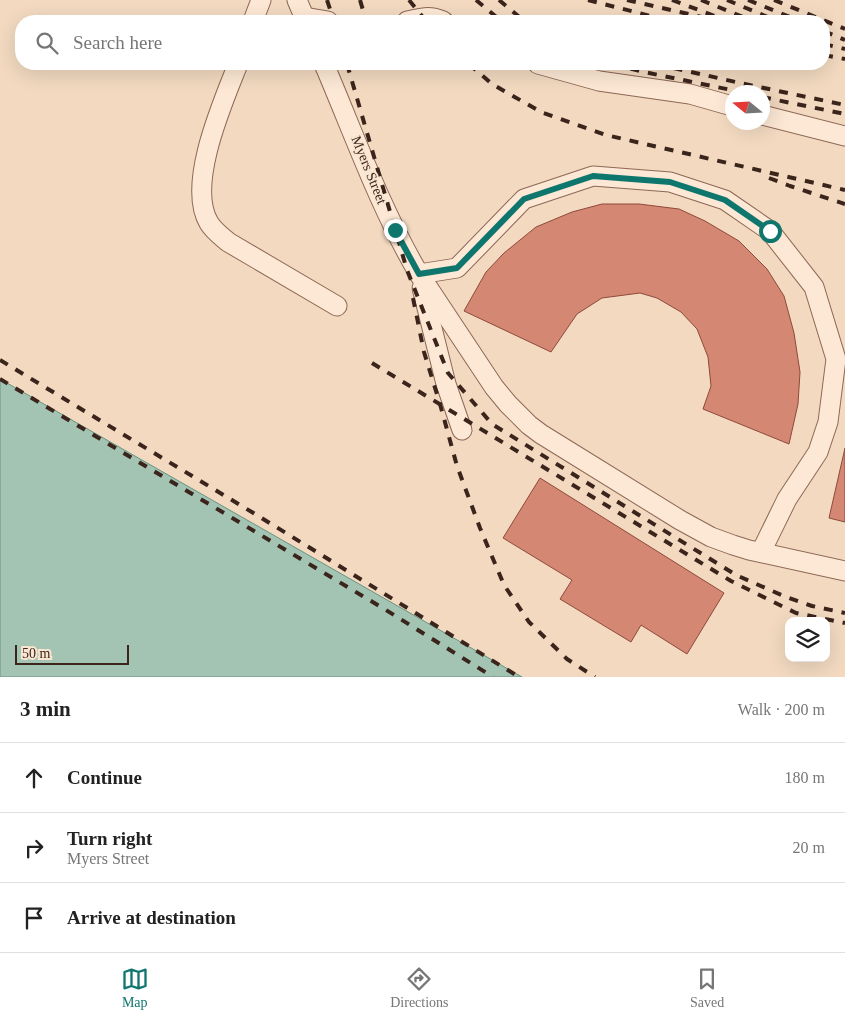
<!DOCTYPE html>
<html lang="en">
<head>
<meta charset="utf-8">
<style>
	:root { --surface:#fff; --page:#f2f2f2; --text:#222; --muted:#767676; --line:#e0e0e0; --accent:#0f766e }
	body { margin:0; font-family:"Times New Roman",serif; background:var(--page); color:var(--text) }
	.controls { position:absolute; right:15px; bottom:15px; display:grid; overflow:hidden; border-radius:10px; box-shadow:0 5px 20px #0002 }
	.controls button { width:45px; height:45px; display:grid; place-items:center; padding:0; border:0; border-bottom:1px solid var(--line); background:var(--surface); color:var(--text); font:25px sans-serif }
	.compass { position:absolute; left:725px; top:85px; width:45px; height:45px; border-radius:50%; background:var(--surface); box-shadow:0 5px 20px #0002; rotate:288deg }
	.scale { position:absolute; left:15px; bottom:12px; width:114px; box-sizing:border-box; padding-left:5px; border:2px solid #3b241c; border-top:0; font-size:14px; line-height:18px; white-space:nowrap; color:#3b241c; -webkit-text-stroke:4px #f9e5d0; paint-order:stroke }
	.stop { position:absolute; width:15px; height:15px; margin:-11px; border:4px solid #0f766e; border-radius:50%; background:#fff }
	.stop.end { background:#0f766e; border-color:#fff; box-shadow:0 1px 5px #0008 }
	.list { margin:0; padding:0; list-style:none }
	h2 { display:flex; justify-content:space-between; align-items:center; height:65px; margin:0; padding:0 20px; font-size:21px }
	h2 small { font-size:16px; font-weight:400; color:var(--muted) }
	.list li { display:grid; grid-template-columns:32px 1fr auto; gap:15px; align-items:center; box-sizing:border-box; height:70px; padding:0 20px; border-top:1px solid var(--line) }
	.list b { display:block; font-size:19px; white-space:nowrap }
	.list p { margin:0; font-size:16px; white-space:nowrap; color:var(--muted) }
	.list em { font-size:16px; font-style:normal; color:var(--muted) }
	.icon { flex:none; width:28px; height:28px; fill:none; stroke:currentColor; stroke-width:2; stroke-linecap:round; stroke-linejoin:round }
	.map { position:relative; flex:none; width:845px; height:677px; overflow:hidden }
	.search { position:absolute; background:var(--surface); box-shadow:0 5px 20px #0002; left:15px; right:15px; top:15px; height:55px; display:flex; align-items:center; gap:12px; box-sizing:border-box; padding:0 18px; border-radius:20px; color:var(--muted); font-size:19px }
	.sheet { height:275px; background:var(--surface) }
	nav { display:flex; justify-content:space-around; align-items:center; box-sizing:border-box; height:70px; border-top:1px solid var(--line); background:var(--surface); font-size:14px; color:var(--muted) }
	nav a { display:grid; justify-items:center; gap:2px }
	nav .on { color:var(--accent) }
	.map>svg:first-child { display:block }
</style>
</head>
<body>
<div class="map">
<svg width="845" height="677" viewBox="0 0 845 677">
	<rect width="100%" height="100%" fill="#f2d9c0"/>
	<polygon fill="#a3c4b3" stroke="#699380" points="0,379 522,677 0,677"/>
	<g fill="#d48772" stroke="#8e4a3a">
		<polygon points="602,204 639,204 679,209 705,221 739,241 767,269 784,296 794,333 800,372 798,404 789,444 703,409 711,386 708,357 697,329 681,312 657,298 640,293 602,298 577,314 551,352 464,311 486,272 504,253 536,227 572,212"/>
		<polygon points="845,448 845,522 829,518"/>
		<polygon points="540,478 724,593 687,654 641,625 631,642 560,599 572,580 503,538"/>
	</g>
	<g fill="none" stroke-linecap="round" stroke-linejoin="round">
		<g stroke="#8d6856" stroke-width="21">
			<g id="minor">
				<polyline points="297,0 306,21"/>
				<polyline points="304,17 328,21"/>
				<polyline points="253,21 261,0"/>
				<path d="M407,21C422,18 429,15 443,21"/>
				<path d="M238,64C223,102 186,185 209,223C214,231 221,236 228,242L337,306"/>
				<path d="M324,64C354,134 380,208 419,274L494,387L508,404L529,425L541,434L680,520L711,537L733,545L749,550L845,571"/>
				<polyline points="538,64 599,81 690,94 732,106"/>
				<polyline points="762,115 845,136"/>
				<polyline points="419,274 457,268 524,199 593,176 670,182 725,200 770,231 814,287 836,359 828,422 818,452 787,499 761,552"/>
				<polyline points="422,288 446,384 462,430"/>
			</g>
		</g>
		<use href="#minor" stroke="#fce8d4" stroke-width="19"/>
		<g stroke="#3b241c" stroke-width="4" stroke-dasharray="9 9" stroke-linecap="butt">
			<polyline points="327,0 334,21"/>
			<polyline points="360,0 365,17"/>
			<polyline points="409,0 426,21"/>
			<polyline points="476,0 501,21"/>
			<polyline points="499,0 524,21"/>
			<polyline points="588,0 670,21"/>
			<polyline points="627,0 719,21"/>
			<polyline points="672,0 728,21"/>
			<polyline points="701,0 753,21"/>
			<polyline points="727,0 777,21"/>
			<polyline points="748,0 800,21"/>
			<polyline points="774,0 845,29"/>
			<polyline points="824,31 845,40"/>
			<polyline points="824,44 845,49"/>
			<polyline points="824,55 845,59"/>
			<polyline points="347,64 407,270 448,373 492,424 736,575 786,597 812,606 845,613"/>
			<polyline points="469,64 492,84 541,112 606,135 845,190"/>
			<polyline points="613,64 644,72 741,92"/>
			<polyline points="656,64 740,83 845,105"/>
			<polyline points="762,97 845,114"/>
			<polyline points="769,178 790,186 845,204"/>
			<polyline points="413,298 424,352 440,404 457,466 480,528 504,585 529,622 567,659 595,677"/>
			<polyline points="0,360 260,517 519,677"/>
			<polyline points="372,363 731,581 796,613 845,623"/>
			<polyline points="0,379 386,610 493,677"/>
		</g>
	</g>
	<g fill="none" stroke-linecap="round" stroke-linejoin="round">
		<polyline stroke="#0f766e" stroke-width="6" points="395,230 419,274 457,268 524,199 593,176 670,182 725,200 770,231"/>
	</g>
	<g text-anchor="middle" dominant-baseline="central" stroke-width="4" stroke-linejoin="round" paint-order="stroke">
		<g font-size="14" fill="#3b241c" stroke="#f9e5d0">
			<text transform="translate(369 170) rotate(68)">Myers Street</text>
		</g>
	</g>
</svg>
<div class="controls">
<button><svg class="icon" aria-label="layers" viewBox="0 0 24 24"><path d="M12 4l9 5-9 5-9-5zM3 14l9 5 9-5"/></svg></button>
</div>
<svg class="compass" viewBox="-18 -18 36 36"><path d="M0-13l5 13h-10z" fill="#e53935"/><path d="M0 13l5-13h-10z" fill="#767676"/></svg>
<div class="scale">50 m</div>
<div class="stop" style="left:770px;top:231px"></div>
<div class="stop end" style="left:395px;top:230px"></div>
<div class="search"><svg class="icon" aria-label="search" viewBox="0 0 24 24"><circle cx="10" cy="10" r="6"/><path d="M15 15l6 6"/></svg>Search here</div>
</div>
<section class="sheet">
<h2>3 min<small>Walk · 200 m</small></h2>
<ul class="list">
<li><svg class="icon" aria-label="ahead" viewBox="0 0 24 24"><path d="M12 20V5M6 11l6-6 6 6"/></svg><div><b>Continue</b></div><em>180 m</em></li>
<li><svg class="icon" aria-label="right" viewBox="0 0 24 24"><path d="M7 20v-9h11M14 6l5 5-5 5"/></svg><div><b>Turn right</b><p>Myers Street</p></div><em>20 m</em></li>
<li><svg class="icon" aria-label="arrive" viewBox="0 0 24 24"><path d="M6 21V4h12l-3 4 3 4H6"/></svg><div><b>Arrive at destination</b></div></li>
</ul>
</section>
<nav>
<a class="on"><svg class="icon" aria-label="map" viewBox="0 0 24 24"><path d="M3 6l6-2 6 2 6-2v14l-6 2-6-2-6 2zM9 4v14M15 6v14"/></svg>Map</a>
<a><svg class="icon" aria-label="directions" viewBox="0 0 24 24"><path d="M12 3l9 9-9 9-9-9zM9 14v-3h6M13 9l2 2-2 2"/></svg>Directions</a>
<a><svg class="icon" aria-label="saved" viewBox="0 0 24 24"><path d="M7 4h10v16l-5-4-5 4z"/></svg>Saved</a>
</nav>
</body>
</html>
